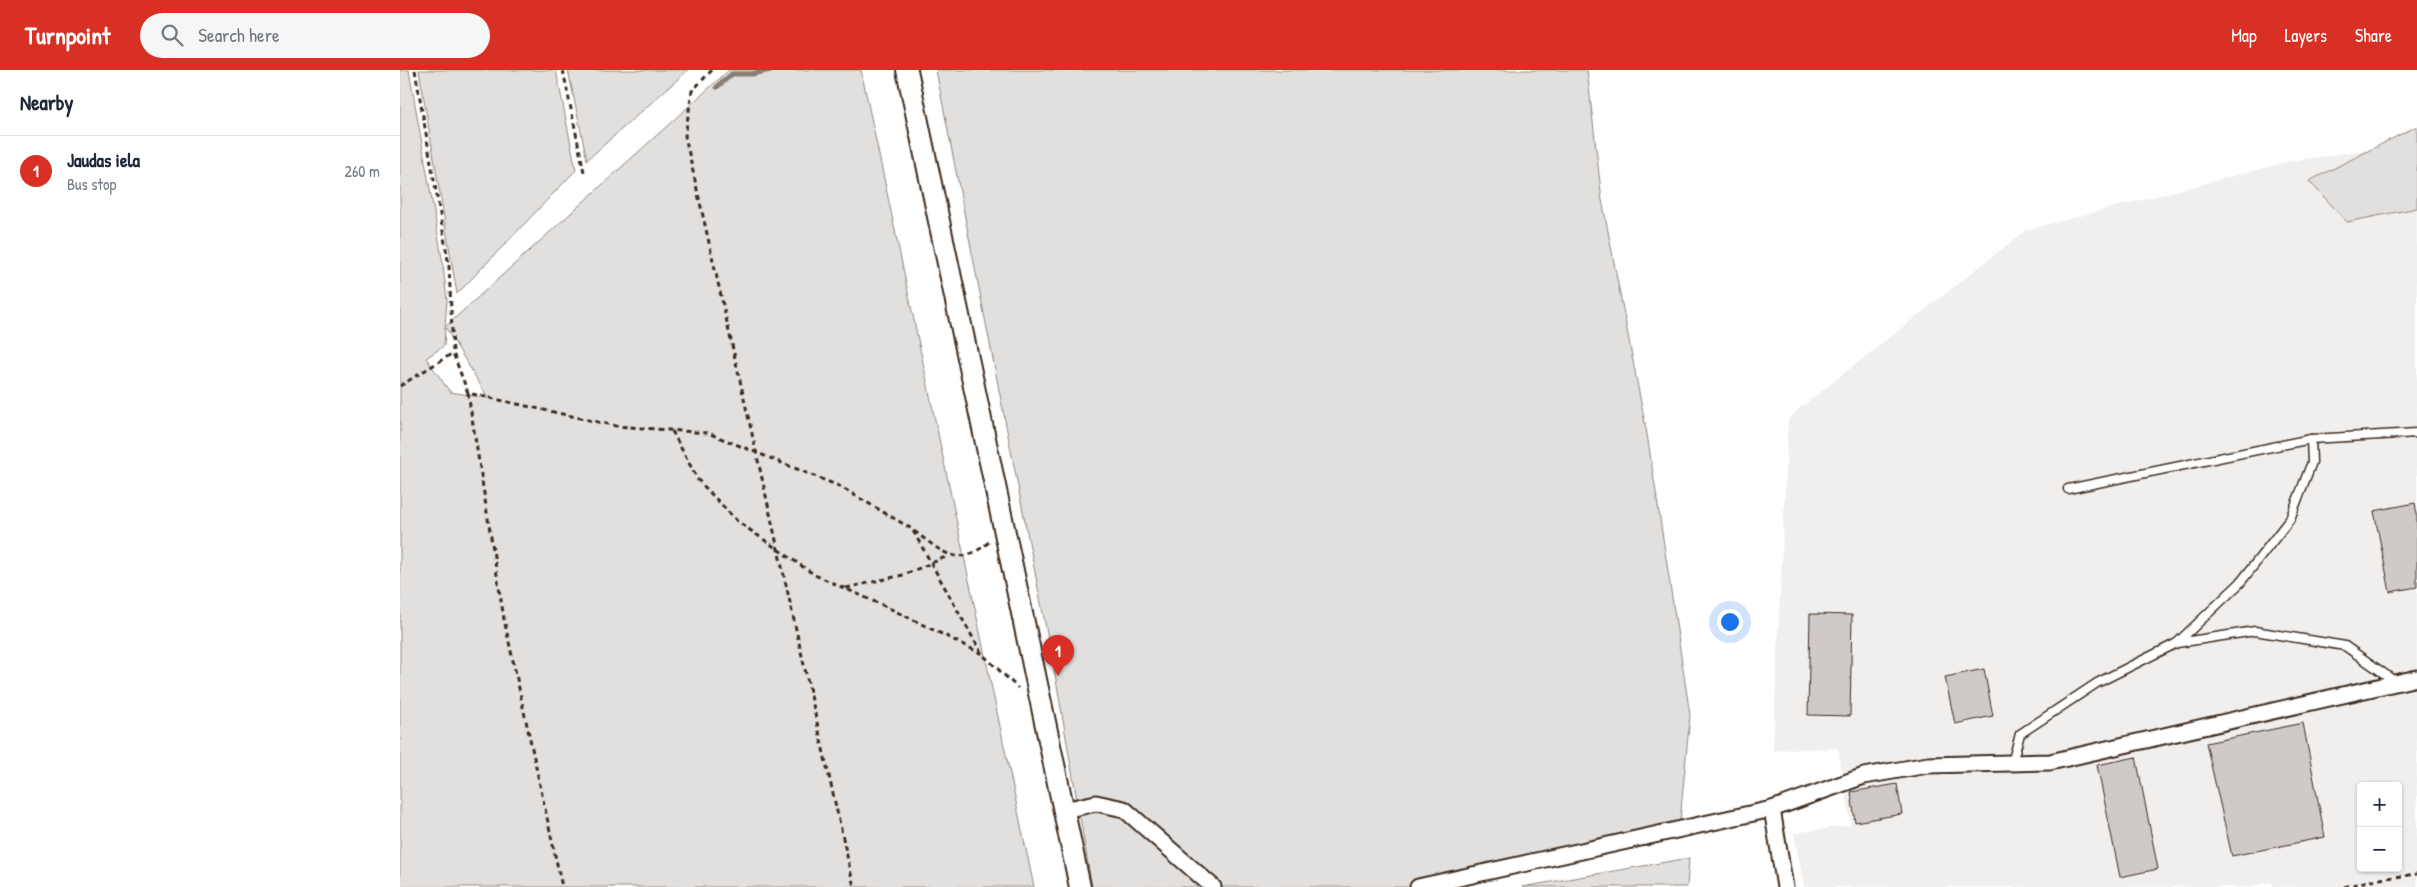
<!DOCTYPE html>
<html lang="en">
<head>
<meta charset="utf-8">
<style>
	:root { --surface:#fff; --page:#f6f6f7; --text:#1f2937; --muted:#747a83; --line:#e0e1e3; --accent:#d93025 }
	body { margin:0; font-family:"Patrick Hand",sans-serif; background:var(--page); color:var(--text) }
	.controls { position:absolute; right:15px; bottom:15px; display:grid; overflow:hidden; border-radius:5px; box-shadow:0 1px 4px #0004 }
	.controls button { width:45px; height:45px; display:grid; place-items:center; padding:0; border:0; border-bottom:1px solid var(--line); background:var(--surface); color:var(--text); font:25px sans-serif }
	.you { position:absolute; left:1329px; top:551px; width:18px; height:18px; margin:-12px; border:4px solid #fff; border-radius:50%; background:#1a73e8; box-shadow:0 0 0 8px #1a73e833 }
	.badge { display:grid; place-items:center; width:32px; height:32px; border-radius:50%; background:var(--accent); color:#fff; font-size:16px; font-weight:700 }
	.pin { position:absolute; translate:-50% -41px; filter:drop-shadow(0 1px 2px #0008) }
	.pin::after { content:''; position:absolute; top:26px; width:18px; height:15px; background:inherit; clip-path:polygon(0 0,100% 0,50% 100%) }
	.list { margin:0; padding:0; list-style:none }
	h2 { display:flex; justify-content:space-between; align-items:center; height:65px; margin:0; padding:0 20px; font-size:21px }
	h2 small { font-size:16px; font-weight:400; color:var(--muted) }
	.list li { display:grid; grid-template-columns:32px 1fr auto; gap:15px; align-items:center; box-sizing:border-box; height:70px; padding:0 20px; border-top:1px solid var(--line) }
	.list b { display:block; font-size:19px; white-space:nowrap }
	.list p { margin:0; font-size:16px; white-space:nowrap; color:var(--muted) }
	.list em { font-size:16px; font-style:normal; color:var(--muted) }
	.icon { flex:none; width:28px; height:28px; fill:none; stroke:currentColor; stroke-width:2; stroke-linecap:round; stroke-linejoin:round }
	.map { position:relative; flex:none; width:2017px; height:817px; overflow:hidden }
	header { display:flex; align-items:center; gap:30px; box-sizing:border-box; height:70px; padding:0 25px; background:var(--accent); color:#fff }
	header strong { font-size:24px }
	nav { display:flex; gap:28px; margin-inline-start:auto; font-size:18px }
	.search { width:350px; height:45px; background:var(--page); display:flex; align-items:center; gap:12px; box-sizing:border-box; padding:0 18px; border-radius:28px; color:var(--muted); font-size:19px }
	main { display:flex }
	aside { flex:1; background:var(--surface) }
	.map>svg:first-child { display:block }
</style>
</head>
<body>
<header>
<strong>Turnpoint</strong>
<div class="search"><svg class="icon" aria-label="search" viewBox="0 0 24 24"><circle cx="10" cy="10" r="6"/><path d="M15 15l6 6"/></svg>Search here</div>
<nav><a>Map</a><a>Layers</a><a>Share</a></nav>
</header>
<main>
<aside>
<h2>Nearby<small></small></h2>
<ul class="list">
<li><span class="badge">1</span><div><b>Jaudas iela</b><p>Bus stop</p></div><em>260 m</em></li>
</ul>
</aside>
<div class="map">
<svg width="2017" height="817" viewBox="0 0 2017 817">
	<rect width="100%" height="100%" fill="#fff"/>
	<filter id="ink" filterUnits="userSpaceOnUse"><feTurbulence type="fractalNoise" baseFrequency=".02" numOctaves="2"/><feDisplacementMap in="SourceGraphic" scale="10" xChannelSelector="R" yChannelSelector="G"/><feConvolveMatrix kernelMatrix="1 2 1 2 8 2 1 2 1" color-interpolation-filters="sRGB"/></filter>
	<g filter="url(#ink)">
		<path fill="#f1efee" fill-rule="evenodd" d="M2017,73V817H1873L1871,812L1848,817H1404L1394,763L1451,755L1438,678L1373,680L1388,350L1395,342L1626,160L1891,91ZM1961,716H1998V798H1961Z"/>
		<g fill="#e2e0de" stroke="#8e857e" fill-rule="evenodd">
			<path d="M0,0H9L42,188L47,230L45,257L329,0H461L634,817H0ZM45,258H46L88,328L50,322L26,288L44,276Z"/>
			<polygon points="19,0 156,0 176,100 57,224"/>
			<polygon points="168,0 288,0 187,90"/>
			<polygon points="536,0 1187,0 1202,130 1247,364 1290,645 1279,761 1025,817 692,817 655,604"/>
			<polygon points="2017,56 2017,138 1947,152 1909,111"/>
			<polygon points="1289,788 1287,817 1122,817"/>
		</g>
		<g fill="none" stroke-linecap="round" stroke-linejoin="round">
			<polyline stroke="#887e77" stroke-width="5" points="317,17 332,4 352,4 371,0"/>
		</g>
		<g fill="#cfcac7" stroke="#3b2a1e">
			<polygon points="2015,433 2017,444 2017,517 1990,522 1974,441"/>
			<polygon points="1410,544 1452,545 1450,646 1408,645"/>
			<polygon points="1584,599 1593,646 1555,654 1545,607"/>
			<polygon points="1903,653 1925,767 1832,786 1806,673"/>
			<polygon points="1736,687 1758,799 1720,807 1697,695"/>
			<polygon points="1497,714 1502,744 1455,752 1451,722"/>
		</g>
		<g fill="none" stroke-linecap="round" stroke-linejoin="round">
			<g stroke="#3b2a1e" stroke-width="11">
				<g id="lane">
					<polyline points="1668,419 1911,369 2017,363"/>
					<polyline points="1777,573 1855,561 1945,576 1996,612"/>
					<polyline points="1612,693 1620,664 1697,613 1777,573 1840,513 1890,449 1912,392 1911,369"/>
				</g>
			</g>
			<g stroke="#3b2a1e" stroke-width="19">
				<g id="street">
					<polyline points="1372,739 1385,817"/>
					<polyline points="664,740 696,733 724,739 813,817"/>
					<polyline points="1018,817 1372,739 1464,706 1528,695 1650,692 2017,608"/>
				</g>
			</g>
			<g stroke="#3b2a1e" stroke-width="24">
				<polyline id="secondary" points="507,0 680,817"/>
			</g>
			<g stroke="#3b2a1e" stroke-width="3" stroke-dasharray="5 4" stroke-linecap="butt">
				<polyline points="15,0 49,196 53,283 68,323 216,356 308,363 439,416 512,459 582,584 618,618"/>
				<polyline points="163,0 184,102"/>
				<polyline points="312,0 292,21 285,66 454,817"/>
				<polyline points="0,316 53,283"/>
				<polyline points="68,323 104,549 162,817"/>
				<polyline points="272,361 298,410 337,451 415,505 491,539 582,584"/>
				<path d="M514,461C543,482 557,500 590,471"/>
				<polyline points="446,518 503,505 548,486"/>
				<polyline points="1944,817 1972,810 2017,804"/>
			</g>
			<use href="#lane" stroke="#fff" stroke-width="8"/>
			<use href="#street" stroke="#fff" stroke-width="15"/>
			<use href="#secondary" stroke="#fff" stroke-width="20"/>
		</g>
	</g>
</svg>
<div class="controls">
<button>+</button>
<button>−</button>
</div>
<div class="you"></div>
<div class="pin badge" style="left:658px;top:606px">1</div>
</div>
</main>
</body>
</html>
